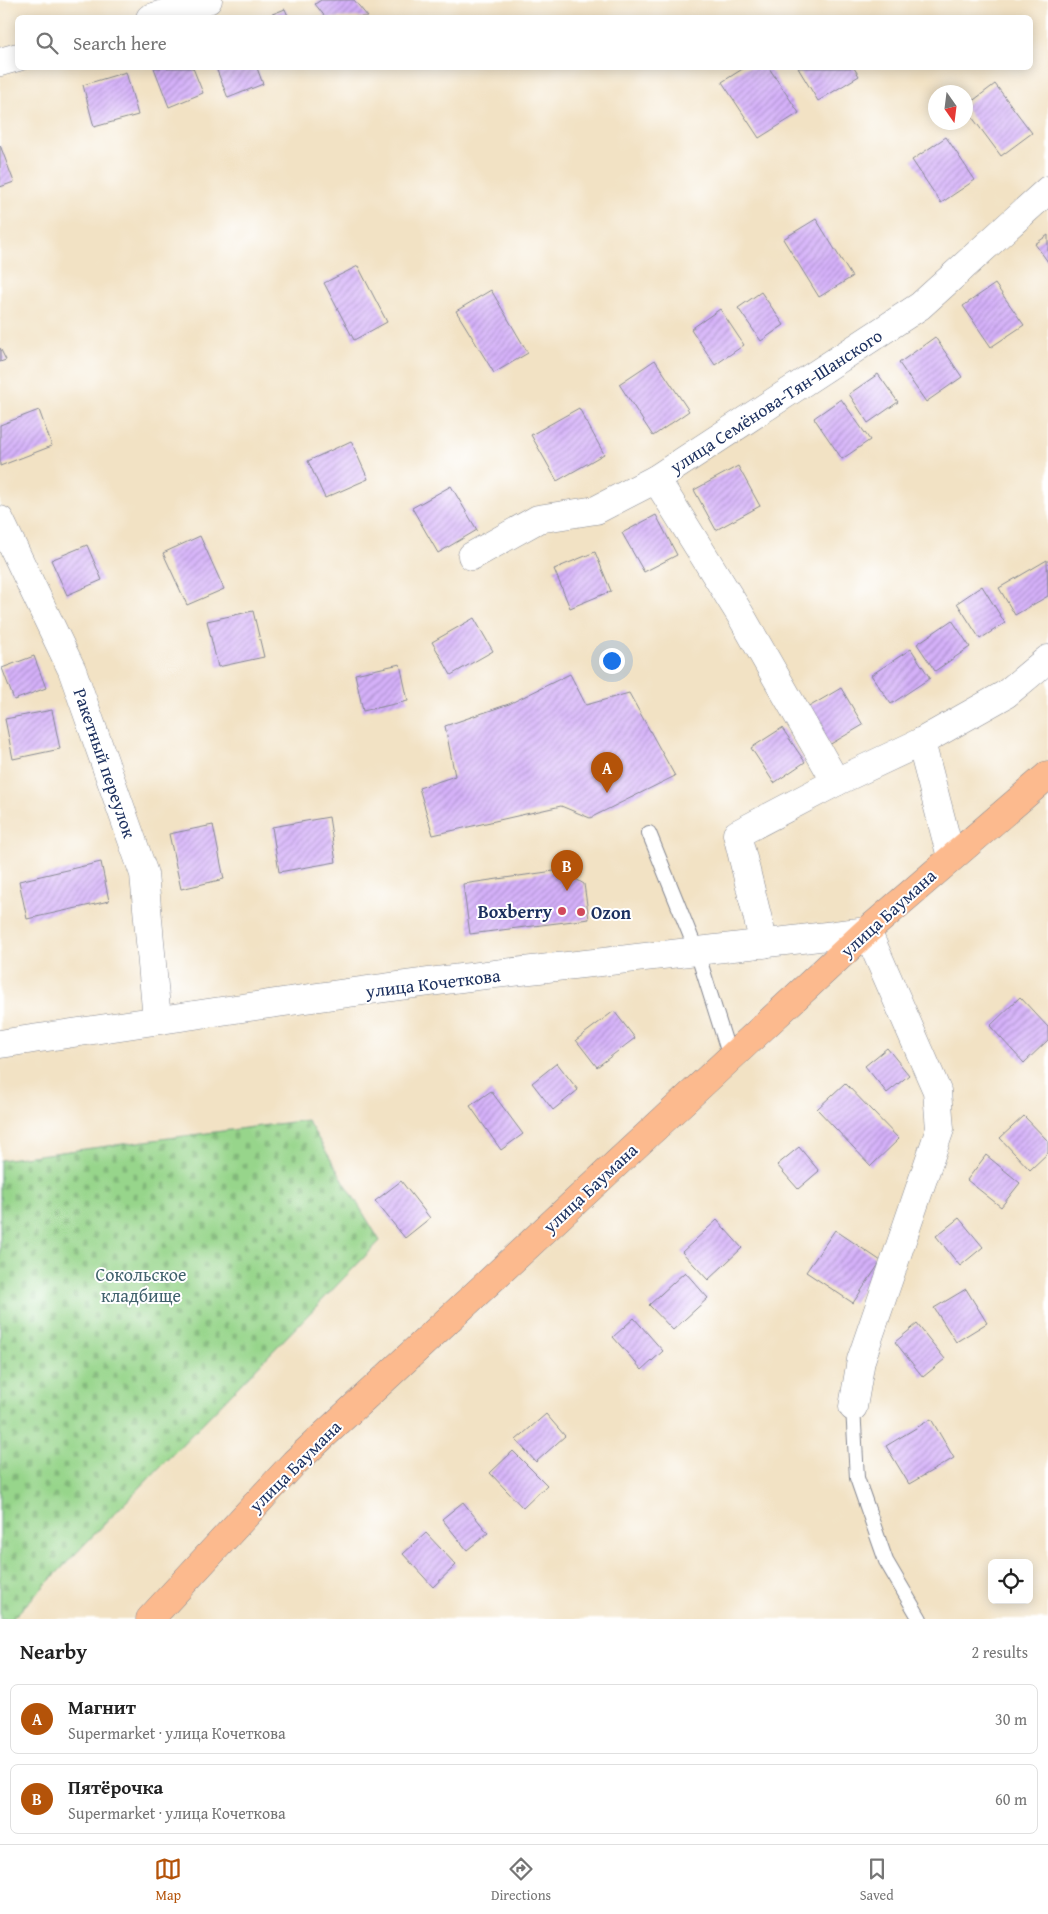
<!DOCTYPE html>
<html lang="en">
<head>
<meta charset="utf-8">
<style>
	:root { --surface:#fff; --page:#f6f6f6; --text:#222; --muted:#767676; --line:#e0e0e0; --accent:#b45309 }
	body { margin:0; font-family:"Gentium Book Plus",serif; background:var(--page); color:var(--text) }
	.controls { position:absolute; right:15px; bottom:15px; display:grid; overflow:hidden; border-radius:8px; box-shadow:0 2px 12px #0003 }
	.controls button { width:45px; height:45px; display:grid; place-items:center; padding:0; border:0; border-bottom:1px solid var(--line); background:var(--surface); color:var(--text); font:25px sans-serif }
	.compass { position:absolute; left:928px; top:85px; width:45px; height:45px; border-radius:50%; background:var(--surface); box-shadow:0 2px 12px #0003; rotate:166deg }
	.you { position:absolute; left:611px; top:660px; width:18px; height:18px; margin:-12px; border:4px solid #fff; border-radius:50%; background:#1a73e8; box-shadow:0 0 0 8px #1a73e833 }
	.badge { display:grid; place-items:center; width:32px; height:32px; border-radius:50%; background:var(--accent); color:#fff; font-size:16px; font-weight:700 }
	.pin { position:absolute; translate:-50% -41px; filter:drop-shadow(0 1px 2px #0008) }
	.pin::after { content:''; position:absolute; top:26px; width:18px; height:15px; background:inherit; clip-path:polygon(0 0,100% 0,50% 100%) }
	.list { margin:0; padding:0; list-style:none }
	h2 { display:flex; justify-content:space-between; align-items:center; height:65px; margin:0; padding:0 20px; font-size:21px }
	h2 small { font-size:16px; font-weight:400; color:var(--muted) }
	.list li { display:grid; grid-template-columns:32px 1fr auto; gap:15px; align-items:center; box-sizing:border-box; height:70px; margin:0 10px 10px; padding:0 10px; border:1px solid var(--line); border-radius:8px }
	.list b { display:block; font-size:19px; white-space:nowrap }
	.list p { margin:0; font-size:16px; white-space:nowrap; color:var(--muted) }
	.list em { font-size:16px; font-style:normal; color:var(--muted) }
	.icon { flex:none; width:28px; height:28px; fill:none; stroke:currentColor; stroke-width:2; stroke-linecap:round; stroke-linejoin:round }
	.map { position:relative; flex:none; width:1048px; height:1619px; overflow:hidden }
	.search { position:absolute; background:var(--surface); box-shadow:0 2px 12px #0003; left:15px; right:15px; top:15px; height:55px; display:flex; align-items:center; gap:12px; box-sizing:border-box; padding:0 18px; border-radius:8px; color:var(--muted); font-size:19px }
	.sheet { height:225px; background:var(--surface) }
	nav { display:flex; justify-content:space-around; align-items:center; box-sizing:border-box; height:70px; border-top:1px solid var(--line); background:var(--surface); font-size:14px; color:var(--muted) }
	nav a { display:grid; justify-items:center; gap:2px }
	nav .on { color:var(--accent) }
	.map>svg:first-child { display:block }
</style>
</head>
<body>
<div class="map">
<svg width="1048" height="1619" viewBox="0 0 1048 1619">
	<defs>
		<pattern id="cemetery-stones" width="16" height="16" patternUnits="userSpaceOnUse" patternTransform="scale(1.25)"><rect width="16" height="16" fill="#97d58b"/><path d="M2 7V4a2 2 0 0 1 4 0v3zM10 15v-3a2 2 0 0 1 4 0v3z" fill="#82b77a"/></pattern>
		<pattern id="building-hatch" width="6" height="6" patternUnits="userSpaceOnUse" patternTransform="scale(1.25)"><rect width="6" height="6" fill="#d5b1f9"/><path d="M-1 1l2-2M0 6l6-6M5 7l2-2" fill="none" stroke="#ac90cd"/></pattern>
	</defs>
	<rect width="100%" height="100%" fill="#fff"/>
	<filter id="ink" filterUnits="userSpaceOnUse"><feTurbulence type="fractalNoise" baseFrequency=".02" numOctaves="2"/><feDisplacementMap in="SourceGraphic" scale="10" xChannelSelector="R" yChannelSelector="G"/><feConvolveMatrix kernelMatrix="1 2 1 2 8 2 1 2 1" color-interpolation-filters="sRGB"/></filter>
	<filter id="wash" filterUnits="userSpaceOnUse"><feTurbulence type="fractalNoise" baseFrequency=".0096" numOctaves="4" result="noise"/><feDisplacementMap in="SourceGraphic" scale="20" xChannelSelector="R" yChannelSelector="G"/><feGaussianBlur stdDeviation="1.12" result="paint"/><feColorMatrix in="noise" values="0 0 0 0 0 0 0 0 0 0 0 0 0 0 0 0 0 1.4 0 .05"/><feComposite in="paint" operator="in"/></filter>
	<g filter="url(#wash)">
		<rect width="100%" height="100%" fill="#f2e2c4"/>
		<polygon fill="url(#cemetery-stones)" stroke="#598274" points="307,1120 380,1241 12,1619 0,1619 0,1160"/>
		<g id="blocks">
			<g fill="url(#building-hatch)">
				<polygon points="321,0 354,0 368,17 326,18 315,4"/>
				<polygon points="285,9 289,18 265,18 265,17"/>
				<polygon points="154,68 193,68 203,93 169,107"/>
				<polygon points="216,68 257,68 263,84 228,98"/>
				<polygon points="744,68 769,68 799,113 759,138 722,82"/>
				<polygon points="798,68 854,68 859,76 818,101"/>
				<polygon points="126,72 138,115 94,127 83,85"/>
				<polygon points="995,84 1032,133 1001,156 966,109 966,106"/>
				<polygon points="946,137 975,180 941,203 912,160"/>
				<polygon points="0,145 14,182 0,187"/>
				<polygon points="816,219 852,277 819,297 783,239"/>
				<polygon points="1048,235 1048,262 1035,244"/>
				<polygon points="358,266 387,322 354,340 324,283"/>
				<polygon points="995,284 1024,325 991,347 963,306"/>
				<polygon points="491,290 528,353 494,373 456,311"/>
				<polygon points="761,292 784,325 761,341 738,308"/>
				<polygon points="720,309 744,345 715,365 691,329"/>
				<polygon points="935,337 962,377 926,402 899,363"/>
				<polygon points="0,348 6,360 0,362"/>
				<polygon points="655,360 689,411 653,436 619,384"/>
				<polygon points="878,374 898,402 868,423 849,394"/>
				<polygon points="841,399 870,440 842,459 814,418"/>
				<polygon points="579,408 604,454 557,481 531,435"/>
				<polygon points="39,410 52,446 0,466 0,425"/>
				<polygon points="351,441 368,479 325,498 308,461"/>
				<polygon points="738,466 760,506 716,530 694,490"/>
				<polygon points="451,486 477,530 438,553 412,508"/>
				<polygon points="656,515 677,555 644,572 622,533"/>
				<polygon points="200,536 224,589 187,605 163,553"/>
				<polygon points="87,545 102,580 67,595 51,560"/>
				<polygon points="595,552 611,591 570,608 554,569"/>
				<polygon points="1047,560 1048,596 1015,615 999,588"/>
				<polygon points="982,586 1005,623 980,639 957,603"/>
				<polygon points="253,611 264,657 218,667 207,621"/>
				<polygon points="474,618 493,651 451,675 432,642"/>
				<polygon points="952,620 970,647 935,671 917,644"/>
				<polygon points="911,649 930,678 891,704 871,675"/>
				<polygon points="34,656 46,688 14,700 2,668"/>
				<polygon points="400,664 408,701 363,711 355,674"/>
				<polygon points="570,674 586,705 629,693 675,776 590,818 561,806 433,835 419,788 455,776 445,726 509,704"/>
				<polygon points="841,688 863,725 829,745 807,708"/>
				<polygon points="52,710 60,749 13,759 5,719"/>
				<polygon points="782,728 805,762 774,783 751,748"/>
				<polygon points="329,817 336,862 279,872 272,827"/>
				<polygon points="213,825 224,879 181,889 169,834"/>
				<polygon points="101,862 109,901 27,919 19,881"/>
				<polygon points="561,870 584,884 589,919 470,934 463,884"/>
				<polygon points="1020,997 1048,1027 1048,1040 1024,1063 990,1026"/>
				<polygon points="614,1011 635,1038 597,1067 576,1040"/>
				<polygon points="887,1048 909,1075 887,1093 865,1066"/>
				<polygon points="557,1063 578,1090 553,1110 532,1083"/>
				<polygon points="845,1083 899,1139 871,1166 817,1109"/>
				<polygon points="491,1091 523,1134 501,1150 470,1106"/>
				<polygon points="1024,1116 1048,1141 1048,1153 1030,1170 1000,1138"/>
				<polygon points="799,1147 819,1171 798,1189 777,1165"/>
				<polygon points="986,1155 1020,1183 1001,1207 967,1180"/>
				<polygon points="401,1181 430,1218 405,1238 375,1201"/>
				<polygon points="959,1218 983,1247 960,1266 936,1236"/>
				<polygon points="717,1220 742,1248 708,1280 682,1252"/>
				<polygon points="835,1230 881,1261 853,1303 806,1272"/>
				<polygon points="685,1272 708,1298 673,1330 649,1305"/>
				<polygon points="966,1289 987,1323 956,1342 934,1308"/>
				<polygon points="634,1318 663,1351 642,1370 613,1337"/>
				<polygon points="917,1324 945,1359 923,1377 895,1342"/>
				<polygon points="546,1414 565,1436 536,1462 516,1440"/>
				<polygon points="931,1419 954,1458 909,1484 886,1446"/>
				<polygon points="513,1451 547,1485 523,1508 490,1473"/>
				<polygon points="463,1502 488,1533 467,1550 442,1519"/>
				<polygon points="426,1533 456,1565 433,1587 403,1554"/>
			</g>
		</g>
	</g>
	<g filter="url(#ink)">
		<use href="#blocks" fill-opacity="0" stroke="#868891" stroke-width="1"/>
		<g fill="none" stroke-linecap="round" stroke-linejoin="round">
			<g stroke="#868891" stroke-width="16">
				<g id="service">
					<polyline points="649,833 697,952 730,1057"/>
					<polyline points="853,1407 857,1478 886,1561 920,1619"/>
				</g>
			</g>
			<g stroke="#868891" stroke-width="29">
				<g id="minor">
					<polyline points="150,18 208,0"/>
					<polyline points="0,62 18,57"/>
					<polyline points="656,479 740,614 836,782 921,742"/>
					<polyline points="0,520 72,670 144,874 157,1020"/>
					<polyline points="472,556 538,519 596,510 656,479 920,306 1048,190"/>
					<polyline points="951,857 921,742 1006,694 1048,659"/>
					<polyline points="764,944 737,834 836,782"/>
					<path d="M0,1044C153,1021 307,997 461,978C597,962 732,948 867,931L937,1091L940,1129L861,1360L853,1407"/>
				</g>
			</g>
			<g stroke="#868891" stroke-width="29">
				<polyline id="primary" points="150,1619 294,1463 867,931 1048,775"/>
			</g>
			<use href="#service" stroke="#fff" stroke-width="14"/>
			<use href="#minor" stroke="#fff" stroke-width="28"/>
			<use href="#primary" stroke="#fcba8e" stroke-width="28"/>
		</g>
	</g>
	<g fill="#d1495b" stroke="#fff" stroke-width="2">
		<circle cx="562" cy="911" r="5"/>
		<circle cx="581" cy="912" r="5"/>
	</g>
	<g text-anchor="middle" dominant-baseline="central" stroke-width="4" stroke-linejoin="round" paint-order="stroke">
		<g font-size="18" fill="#1b2f5e" stroke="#fff">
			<text transform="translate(776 401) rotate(-33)">улица Семёнова-Тян-Шанского</text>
			<text transform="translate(105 763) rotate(71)">Ракетный переулок</text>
			<text transform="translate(888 913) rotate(-42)">улица Баумана</text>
			<text transform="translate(433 983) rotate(-7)">улица Кочеткова</text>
			<text transform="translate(590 1188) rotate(-43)">улица Баумана</text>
			<text transform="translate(295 1466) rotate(-45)">улица Баумана</text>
		</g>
		<g font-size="18" font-weight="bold" fill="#1b2f5e" stroke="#fff" text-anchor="end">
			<text x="552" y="911">Boxberry</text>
			<text x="591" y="912" text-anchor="start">Ozon</text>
		</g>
		<g font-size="18" fill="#40616c" stroke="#fff">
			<text x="141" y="1274">Сокольское<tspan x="141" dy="21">кладбище</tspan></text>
		</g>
	</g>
</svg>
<div class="controls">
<button><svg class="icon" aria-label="locate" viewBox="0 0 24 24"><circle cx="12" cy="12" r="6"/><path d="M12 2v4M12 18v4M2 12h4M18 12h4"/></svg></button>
</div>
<svg class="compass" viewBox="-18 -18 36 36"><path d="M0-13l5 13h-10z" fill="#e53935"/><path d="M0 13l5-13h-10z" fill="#767676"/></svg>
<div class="you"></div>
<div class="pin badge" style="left:607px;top:793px">A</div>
<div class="pin badge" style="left:567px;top:891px">B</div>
<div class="search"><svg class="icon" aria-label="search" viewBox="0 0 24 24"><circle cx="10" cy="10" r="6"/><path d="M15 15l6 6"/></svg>Search here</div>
</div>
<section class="sheet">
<h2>Nearby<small>2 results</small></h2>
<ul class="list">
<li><span class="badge">A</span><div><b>Магнит</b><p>Supermarket · улица Кочеткова</p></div><em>30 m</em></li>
<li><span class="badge">B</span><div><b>Пятёрочка</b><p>Supermarket · улица Кочеткова</p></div><em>60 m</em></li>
</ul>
</section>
<nav>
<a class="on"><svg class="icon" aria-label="map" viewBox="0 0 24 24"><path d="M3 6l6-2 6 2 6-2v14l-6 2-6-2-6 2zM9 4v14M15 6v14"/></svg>Map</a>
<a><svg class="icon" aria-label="directions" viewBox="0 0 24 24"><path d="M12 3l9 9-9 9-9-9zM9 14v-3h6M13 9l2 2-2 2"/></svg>Directions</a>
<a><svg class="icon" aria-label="saved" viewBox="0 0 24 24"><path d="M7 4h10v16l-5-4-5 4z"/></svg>Saved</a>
</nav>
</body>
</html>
